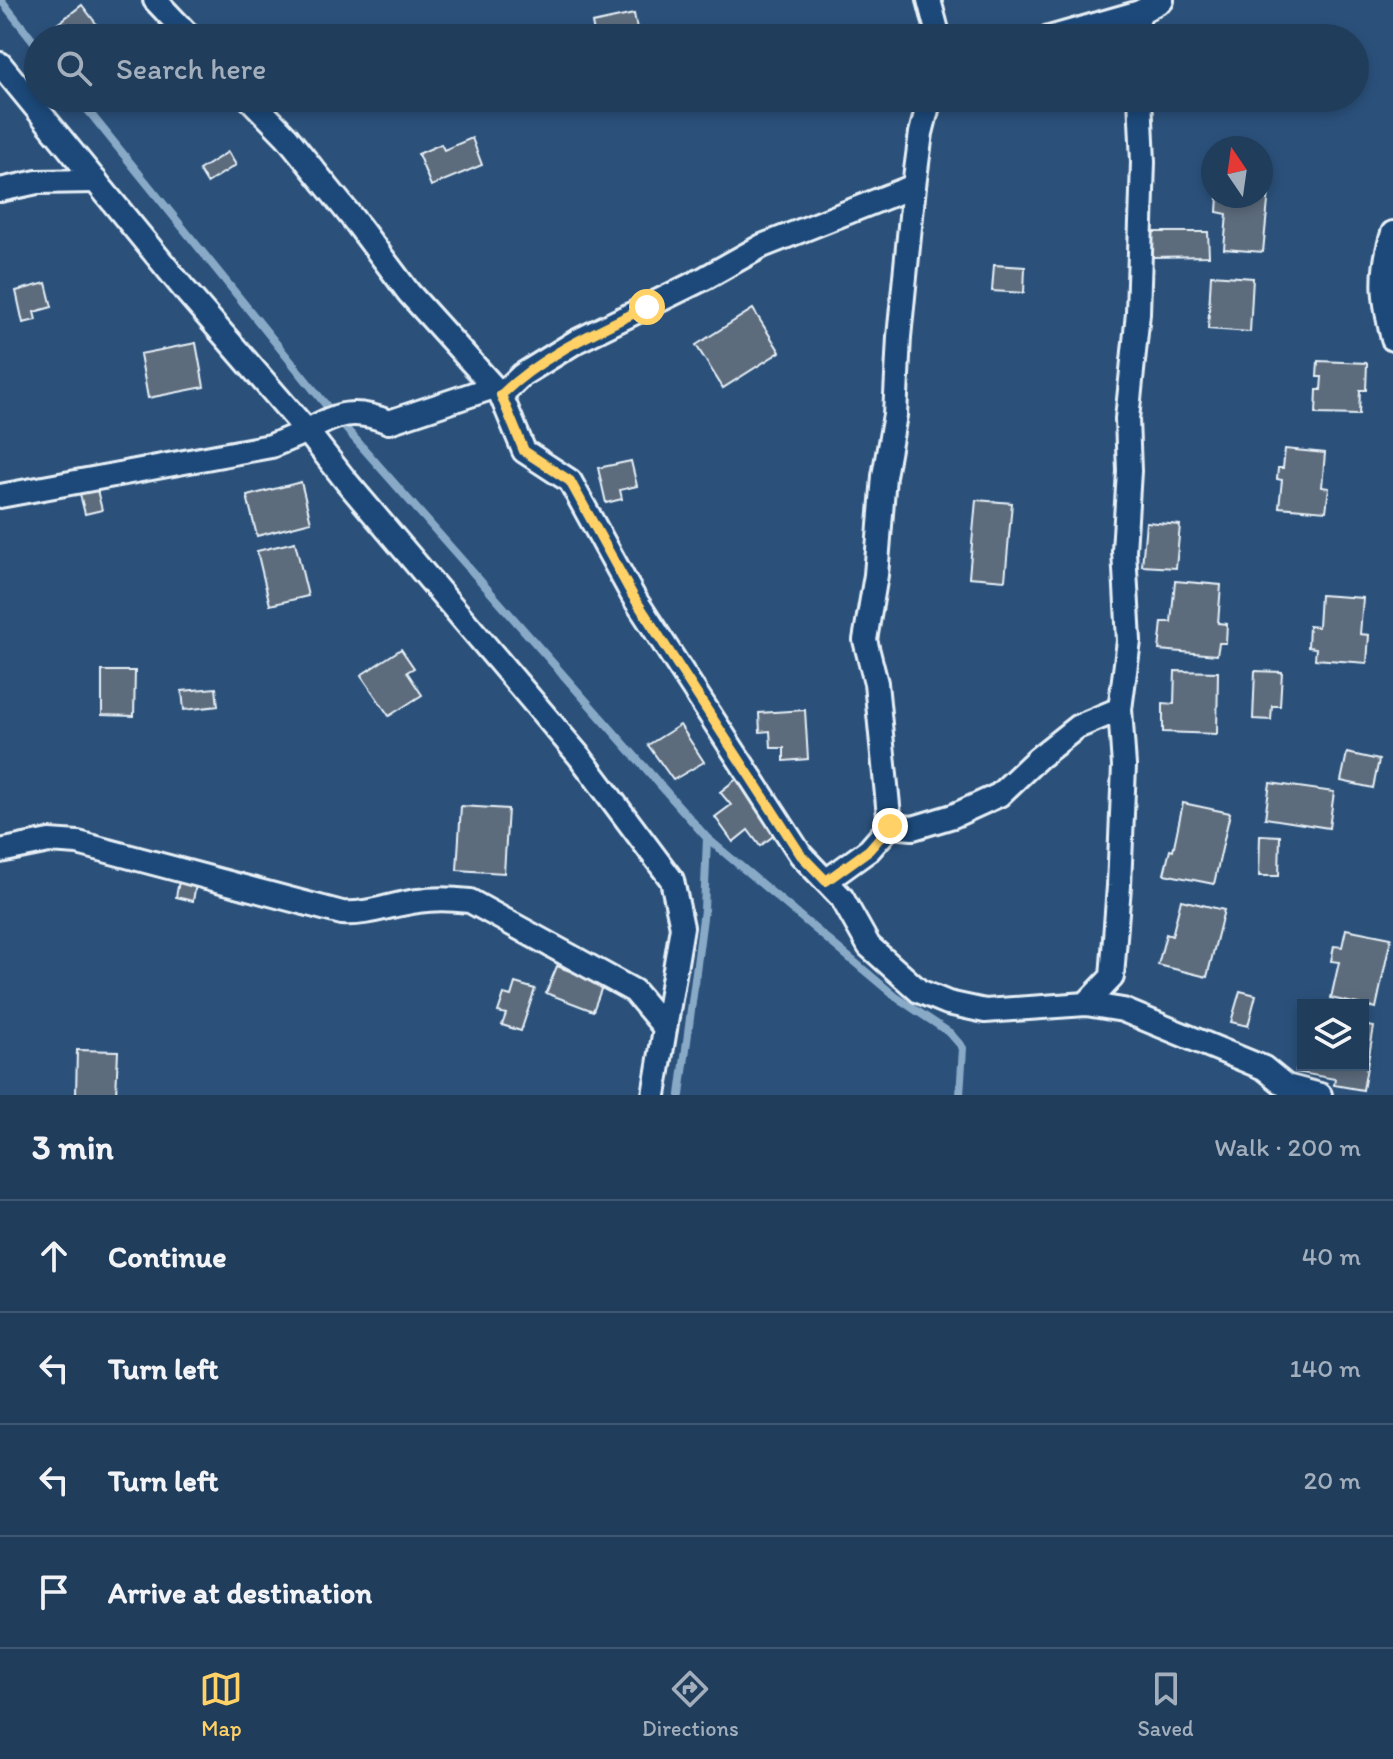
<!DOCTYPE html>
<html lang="en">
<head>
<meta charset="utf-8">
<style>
	:root { --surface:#203d5c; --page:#284462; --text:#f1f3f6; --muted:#a2aebb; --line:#3d5672; --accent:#ffd166 }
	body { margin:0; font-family:Itim,sans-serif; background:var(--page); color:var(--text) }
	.controls { position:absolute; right:24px; bottom:24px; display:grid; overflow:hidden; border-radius:0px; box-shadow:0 4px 12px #0003 }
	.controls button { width:72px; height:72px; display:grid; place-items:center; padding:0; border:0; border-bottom:2px solid var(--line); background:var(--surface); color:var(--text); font:40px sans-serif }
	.compass { position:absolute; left:1201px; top:136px; width:72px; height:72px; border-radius:50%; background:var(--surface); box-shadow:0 4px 12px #0003; rotate:347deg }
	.stop { position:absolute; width:24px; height:24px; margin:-18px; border:6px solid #ffd166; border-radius:50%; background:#fff }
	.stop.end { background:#ffd166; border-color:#fff; box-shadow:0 2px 8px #0008 }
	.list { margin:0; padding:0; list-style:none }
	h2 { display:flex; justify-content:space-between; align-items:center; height:104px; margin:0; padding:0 32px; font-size:34px }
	h2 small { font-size:26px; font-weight:400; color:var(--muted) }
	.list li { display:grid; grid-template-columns:52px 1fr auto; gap:24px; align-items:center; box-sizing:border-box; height:112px; padding:0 32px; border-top:2px solid var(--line) }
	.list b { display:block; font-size:30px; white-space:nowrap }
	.list em { font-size:26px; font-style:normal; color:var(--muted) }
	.icon { flex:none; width:44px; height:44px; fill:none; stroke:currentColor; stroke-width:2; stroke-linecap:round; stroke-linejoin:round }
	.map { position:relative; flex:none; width:1393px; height:1095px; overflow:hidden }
	.search { position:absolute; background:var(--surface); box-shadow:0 4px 12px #0003; left:24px; right:24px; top:24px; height:88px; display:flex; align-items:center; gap:20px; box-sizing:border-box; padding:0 28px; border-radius:44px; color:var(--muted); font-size:30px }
	.sheet { height:552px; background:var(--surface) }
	nav { display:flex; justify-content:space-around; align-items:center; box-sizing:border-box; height:112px; border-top:2px solid var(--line); background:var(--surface); font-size:22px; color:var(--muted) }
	nav a { display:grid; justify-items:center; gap:4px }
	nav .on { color:var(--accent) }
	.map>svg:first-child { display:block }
</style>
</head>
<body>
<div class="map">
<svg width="1393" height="1095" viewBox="0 0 1393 1095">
	<rect width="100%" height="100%" fill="#2b517b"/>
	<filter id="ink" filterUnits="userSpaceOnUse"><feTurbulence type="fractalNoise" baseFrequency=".0125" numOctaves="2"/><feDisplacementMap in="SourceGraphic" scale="16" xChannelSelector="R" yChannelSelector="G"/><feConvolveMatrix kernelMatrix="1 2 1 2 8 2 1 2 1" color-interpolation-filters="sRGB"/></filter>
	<g filter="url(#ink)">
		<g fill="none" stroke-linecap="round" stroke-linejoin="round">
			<g stroke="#89aac7" stroke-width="8">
				<polyline points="1,0 38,47"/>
				<polyline points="78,98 334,415 707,838 704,910 680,1095"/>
				<polyline points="707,838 896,997 950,1033 963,1048 960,1095"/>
			</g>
		</g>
		<g fill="#5d6c7d" stroke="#e8f1f8" stroke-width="2">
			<polygon points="82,5 98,26 81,38 67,38 56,25"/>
			<polygon points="634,14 638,34 623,38 595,38 592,23"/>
			<polygon points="472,138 482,165 431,186 418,154 441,144 444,150"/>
			<polygon points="228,152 236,165 207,183 199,170"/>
			<polygon points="1261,191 1269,191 1263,252 1224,249 1227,214 1217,212 1218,196 1261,196"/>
			<polygon points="1152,232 1208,232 1209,256 1153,257"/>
			<polygon points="994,265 1025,267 1024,293 992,291"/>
			<polygon points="1211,275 1253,278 1250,332 1208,329"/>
			<polygon points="46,283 52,307 34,312 36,320 23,323 16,291"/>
			<polygon points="753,309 780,352 723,388 696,345"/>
			<polygon points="196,343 204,387 148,398 140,354"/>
			<polygon points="1318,361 1367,363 1366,390 1360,390 1359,415 1316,414 1317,390 1321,390 1322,377 1317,377"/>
			<polygon points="1285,449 1325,453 1322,487 1329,488 1326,511 1279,507 1282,480 1277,479 1278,468 1283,468"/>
			<polygon points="631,461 637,486 620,490 622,499 606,503 598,468"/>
			<polygon points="301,482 311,522 257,536 247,496"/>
			<polygon points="97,490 102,510 85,514 80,494"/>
			<polygon points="976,500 1012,503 1005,580 969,577"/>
			<polygon points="1146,522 1180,525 1176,568 1142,566"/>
			<polygon points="295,542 308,596 270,605 257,551"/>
			<polygon points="1175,581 1221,585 1218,623 1227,624 1226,643 1219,643 1217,655 1159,650 1162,622 1171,622"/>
			<polygon points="1320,595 1363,598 1360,634 1369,635 1367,663 1315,659 1316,648 1308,647 1309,626 1318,627"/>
			<polygon points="401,649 414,668 407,672 422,695 389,716 361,675"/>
			<polygon points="102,671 135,671 134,716 102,715"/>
			<polygon points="1175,671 1218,672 1217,734 1163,732 1163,703 1174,704"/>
			<polygon points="1255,671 1282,672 1280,706 1272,706 1271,720 1253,719"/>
			<polygon points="216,688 218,706 184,710 182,691"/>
			<polygon points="805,710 808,759 784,761 784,748 771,748 770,731 760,732 759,713"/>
			<polygon points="680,725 704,762 673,780 648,745"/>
			<polygon points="1347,753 1379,760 1373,788 1341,781"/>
			<polygon points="739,777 780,831 760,846 748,830 733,842 715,817 731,805 720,792"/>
			<polygon points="1270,783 1334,792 1329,828 1265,818"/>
			<polygon points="1183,803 1230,813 1214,884 1164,874 1170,850 1173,851"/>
			<polygon points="461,806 508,809 504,873 457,870"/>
			<polygon points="1260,835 1280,836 1279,876 1259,876"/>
			<polygon points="179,881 196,884 193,901 176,897"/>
			<polygon points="1181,900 1224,910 1207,977 1158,965 1166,934 1172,936"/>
			<polygon points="1346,929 1391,938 1376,1008 1331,998 1339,962 1331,961 1334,946 1342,947"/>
			<polygon points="557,966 603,984 593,1011 546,993"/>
			<polygon points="515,983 535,989 521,1031 502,1025 506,1014 498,1012 504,994 511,996"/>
			<polygon points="1240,991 1256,995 1248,1026 1231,1022"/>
			<polygon points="1363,1025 1374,1027 1363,1090 1334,1085 1335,1079 1296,1072 1303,1033 1303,1065 1363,1065"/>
			<polygon points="77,1050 118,1051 116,1095 76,1095"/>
		</g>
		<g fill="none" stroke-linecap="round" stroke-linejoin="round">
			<g stroke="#e8f1f8" stroke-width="28">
				<g id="minor">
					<polyline points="155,0 191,38"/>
					<polyline points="929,0 939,38"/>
					<polyline points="1049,38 1140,12 1162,0"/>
					<polyline points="1134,38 1140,12"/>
					<path d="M0,64L184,289L307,431C337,413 355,408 389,422L494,387"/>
					<polyline points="249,98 287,137 358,225 409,293 501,395 524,451 570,481 633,596 801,855 842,898 869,946 919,991 948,1003 985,1011 1086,1004 1123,1010 1264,1068 1286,1086 1320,1095"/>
					<polyline points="0,190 37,182 96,181"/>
					<path d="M1393,233C1380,273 1383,299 1393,339"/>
					<polyline points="501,395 522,375 577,341 705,278 762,246 914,186"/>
					<polyline points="0,496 271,446 307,431 346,481 580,757 672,880 682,927 654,1095"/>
					<polyline points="890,826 913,828 953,816 999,795 1038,758 1077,727 1120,709"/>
					<path d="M0,851L49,841L78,843L342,913C368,915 392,904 418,901C436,898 452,899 470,901L634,991L665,1028"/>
					<polyline points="826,881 869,850 890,826 876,683 865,640 876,575 884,476 895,415 899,337 914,186 921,133 930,98"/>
					<polyline points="1086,1004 1112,977 1119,886 1124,766 1120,709 1129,641 1124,551 1129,471 1127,419 1138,313 1143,162 1140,98"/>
				</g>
			</g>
			<use href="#minor" stroke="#1f4a7a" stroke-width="22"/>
		</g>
	</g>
	<g fill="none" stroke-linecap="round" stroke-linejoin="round" filter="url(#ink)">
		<path stroke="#ffd166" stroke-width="10" d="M647,307C596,332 542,355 501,395L524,451L570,481L633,596L801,855L826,881L869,850L890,826"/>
	</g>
</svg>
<div class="controls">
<button><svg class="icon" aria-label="layers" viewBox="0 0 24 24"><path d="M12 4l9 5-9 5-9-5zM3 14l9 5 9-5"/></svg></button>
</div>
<svg class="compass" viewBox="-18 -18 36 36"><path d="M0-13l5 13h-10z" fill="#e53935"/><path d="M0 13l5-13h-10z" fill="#a2aebb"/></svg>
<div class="stop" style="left:647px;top:307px"></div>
<div class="stop end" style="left:890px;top:826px"></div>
<div class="search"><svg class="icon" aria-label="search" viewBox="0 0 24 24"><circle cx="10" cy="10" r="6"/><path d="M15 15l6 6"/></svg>Search here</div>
</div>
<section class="sheet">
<h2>3 min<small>Walk · 200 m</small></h2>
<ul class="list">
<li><svg class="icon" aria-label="ahead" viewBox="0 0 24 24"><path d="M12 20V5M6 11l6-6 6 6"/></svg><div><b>Continue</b></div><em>40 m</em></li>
<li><svg class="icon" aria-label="left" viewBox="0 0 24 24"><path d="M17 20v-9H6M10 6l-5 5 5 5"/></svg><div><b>Turn left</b></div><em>140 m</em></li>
<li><svg class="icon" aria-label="left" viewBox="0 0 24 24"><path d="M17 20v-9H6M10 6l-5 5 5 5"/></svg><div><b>Turn left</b></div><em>20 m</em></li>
<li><svg class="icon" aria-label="arrive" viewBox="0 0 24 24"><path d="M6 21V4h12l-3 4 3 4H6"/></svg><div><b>Arrive at destination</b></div></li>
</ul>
</section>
<nav>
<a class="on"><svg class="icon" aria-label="map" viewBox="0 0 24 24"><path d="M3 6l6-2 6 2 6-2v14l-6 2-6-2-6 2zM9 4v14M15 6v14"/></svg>Map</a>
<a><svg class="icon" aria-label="directions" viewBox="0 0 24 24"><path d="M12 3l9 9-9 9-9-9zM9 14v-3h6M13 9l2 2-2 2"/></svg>Directions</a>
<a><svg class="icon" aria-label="saved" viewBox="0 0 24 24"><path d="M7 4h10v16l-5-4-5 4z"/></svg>Saved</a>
</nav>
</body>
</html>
